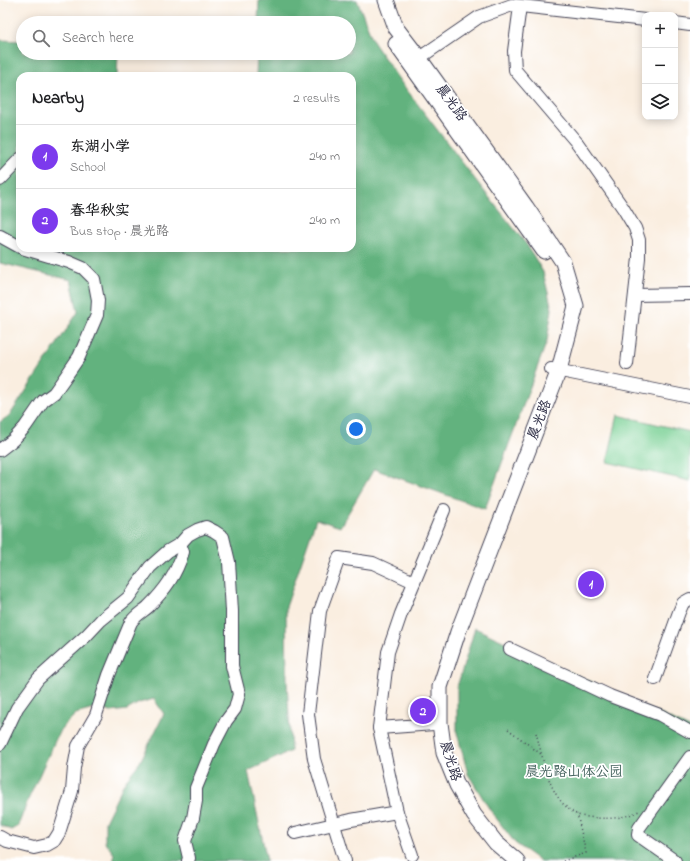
<!DOCTYPE html>
<html lang="en">
<head>
<meta charset="utf-8">
<style>
	:root { --surface:#fff; --page:#f2f2f2; --text:#202124; --muted:#757577; --line:#e0e0e0; --accent:#7c3aed }
	body { margin:0; font-family:"Indie Flower","LXGW WenKai TC",sans-serif; background:var(--page); color:var(--text) }
	.controls { position:absolute; right:12px; top:12px; display:grid; overflow:hidden; border-radius:8px; box-shadow:0 2px 10px #0003 }
	.controls button { width:36px; height:36px; display:grid; place-items:center; padding:0; border:0; border-bottom:1px solid var(--line); background:var(--surface); color:var(--text); font:20px sans-serif }
	.you { position:absolute; left:356px; top:429px; width:14px; height:14px; margin:-10px; border:3px solid #fff; border-radius:50%; background:#1a73e8; box-shadow:0 0 0 6px #1a73e833 }
	.badge { display:grid; place-items:center; width:26px; height:26px; border-radius:50%; background:var(--accent); color:#fff; font-size:13px; font-weight:700 }
	.pin { position:absolute; translate:-50% -50%; border:2px solid #fff; box-shadow:0 1px 4px #0006 }
	.list { margin:0; padding:0; list-style:none }
	h2 { display:flex; justify-content:space-between; align-items:center; height:52px; margin:0; padding:0 16px; font-size:17px }
	h2 small { font-size:13px; font-weight:400; color:var(--muted) }
	.list li { display:grid; grid-template-columns:26px 1fr auto; gap:12px; align-items:center; box-sizing:border-box; height:64px; padding:0 16px; border-top:1px solid var(--line) }
	.list b { display:block; font-size:15px; white-space:nowrap }
	.list p { margin:0; font-size:13px; white-space:nowrap; color:var(--muted) }
	.list em { font-size:13px; font-style:normal; color:var(--muted) }
	.icon { flex:none; width:22px; height:22px; fill:none; stroke:currentColor; stroke-width:2; stroke-linecap:round; stroke-linejoin:round }
	.map { position:relative; flex:none; width:690px; height:861px; overflow:hidden }
	.search { position:absolute; background:var(--surface); box-shadow:0 2px 10px #0003; left:16px; top:16px; width:340px; height:44px; display:flex; align-items:center; gap:10px; box-sizing:border-box; padding:0 14px; border-radius:22px; color:var(--muted); font-size:15px }
	.panel { position:absolute; background:var(--surface); box-shadow:0 2px 10px #0003; left:16px; top:72px; width:340px; height:180px; border-radius:12px }
	.map>svg:first-child { display:block }
</style>
</head>
<body>
<div class="map">
<svg width="690" height="861" viewBox="0 0 690 861">
	<rect width="100%" height="100%" fill="#fff"/>
	<filter id="ink" filterUnits="userSpaceOnUse"><feTurbulence type="fractalNoise" baseFrequency=".025" numOctaves="2"/><feDisplacementMap in="SourceGraphic" scale="8" xChannelSelector="R" yChannelSelector="G"/><feConvolveMatrix kernelMatrix="1 2 1 2 8 2 1 2 1" color-interpolation-filters="sRGB"/></filter>
	<filter id="wash" filterUnits="userSpaceOnUse"><feTurbulence type="fractalNoise" baseFrequency=".012" numOctaves="4" result="noise"/><feDisplacementMap in="SourceGraphic" scale="16" xChannelSelector="R" yChannelSelector="G"/><feGaussianBlur stdDeviation="0.9" result="paint"/><feColorMatrix in="noise" values="0 0 0 0 0 0 0 0 0 0 0 0 0 0 0 0 0 1.4 0 .05"/><feComposite in="paint" operator="in"/></filter>
	<g filter="url(#wash)">
		<rect width="100%" height="100%" fill="#faeee0"/>
		<polygon fill="#79d094" stroke="#4e7968" points="618,415 690,432 690,481 607,462"/>
		<g fill="#62b27e" stroke="#426a5c">
			<polygon points="259,0 357,0 374,43 400,81 481,187 527,245 543,272 552,309 547,341 485,509 374,469 340,527 316,519 286,607 287,682 291,751 248,771 267,861 114,861 114,854 105,842 105,822 125,781 140,762 164,714 154,699 139,703 127,710 111,712 97,708 76,714 60,730 28,800 18,826 11,830 0,825 0,422 10,415 78,312 71,280 0,263 0,40 23,41 23,53 118,53 117,76 20,76 20,248 352,248 352,76 256,76 257,53 349,53 349,23 258,23"/>
			<polygon points="475,628 690,728 690,861 540,861 515,843 490,810 468,774 457,733 457,687"/>
		</g>
	</g>
	<g filter="url(#ink)">
		<g fill="none" stroke-linecap="round" stroke-linejoin="round">
			<g stroke="#424154" stroke-width="14">
				<g id="minor">
					<polyline points="520,6 514,51 515,70 578,144 623,208 635,228 639,240 639,258 627,364"/>
					<polyline points="675,23 690,25"/>
					<polyline points="412,63 479,17 512,5 645,20"/>
					<polyline points="0,180 20,159"/>
					<polyline points="0,236 20,247"/>
					<polyline points="635,295 690,294"/>
					<polyline points="551,369 690,397"/>
					<polyline points="0,450 13,440 25,427 43,401 54,393 66,376 79,357 97,315 98,300 94,279 83,268 69,262 22,248"/>
					<polyline points="510,649 610,696 660,715 690,732"/>
					<polyline points="655,679 679,612 683,603 690,599"/>
					<polyline points="379,728 434,724"/>
					<polyline points="0,744 17,708 38,679 86,636 101,620 128,598 150,567 168,551 180,544 188,535 197,530 206,527 214,531 223,537 229,562 232,611 232,666 239,694 235,709 226,721 214,744 196,788 196,801 193,818 185,841 189,858 188,861"/>
					<polyline points="295,833 351,820 397,812"/>
					<path d="M0,837L7,841L34,848L47,845L54,841L59,833L72,791L74,768L78,746L96,715L109,675L131,622C136,615 142,612 148,607C165,590 176,575 183,552L180,544"/>
					<polyline points="412,855 397,812 379,728 388,652 401,614 444,510"/>
					<polyline points="345,861 314,759 308,714 320,611 339,558 373,563 414,582"/>
					<polyline points="675,861 638,835 639,828 690,757"/>
				</g>
			</g>
			<g stroke="#424154" stroke-width="17">
				<g id="major">
					<polyline points="386,0 396,28 419,58 526,207 563,262 576,306 559,370 458,632 440,687 440,723 444,753 457,785 474,815 496,843 517,861"/>
					<polyline points="396,44 544,251"/>
				</g>
			</g>
			<g stroke="#424154" stroke-width="1.5" stroke-dasharray="1 3" stroke-linecap="butt">
				<polyline points="508,729 542,755"/>
				<path d="M536,733C544,760 548,799 576,814C581,817 590,817 597,818C612,819 625,818 639,811"/>
				<polyline points="563,861 586,853 577,814"/>
			</g>
			<use href="#minor" stroke="#fff" stroke-width="12"/>
			<use href="#major" stroke="#fff" stroke-width="15"/>
		</g>
	</g>
	<g text-anchor="middle" dominant-baseline="central" stroke-width="3.5" stroke-linejoin="round" paint-order="stroke">
		<g font-size="14" fill="#22223b" stroke="#fff">
			<text transform="translate(451 103) rotate(54)">晨光路</text>
			<text transform="translate(540 420) rotate(-69)">晨光路</text>
			<text transform="translate(450 761) rotate(73)">晨光路</text>
		</g>
		<g font-size="14" fill="#405f5a" stroke="#fff">
			<text x="574" y="772">晨光路山体公园</text>
		</g>
	</g>
</svg>
<div class="controls">
<button>+</button>
<button>−</button>
<button><svg class="icon" aria-label="layers" viewBox="0 0 24 24"><path d="M12 4l9 5-9 5-9-5zM3 14l9 5 9-5"/></svg></button>
</div>
<div class="you"></div>
<div class="pin badge" style="left:591px;top:584px">1</div>
<div class="pin badge" style="left:423px;top:711px">2</div>
<div class="search"><svg class="icon" aria-label="search" viewBox="0 0 24 24"><circle cx="10" cy="10" r="6"/><path d="M15 15l6 6"/></svg>Search here</div>
<section class="panel">
<h2>Nearby<small>2 results</small></h2>
<ul class="list">
<li><span class="badge">1</span><div><b>东湖小学</b><p>School</p></div><em>240 m</em></li>
<li><span class="badge">2</span><div><b>春华秋实</b><p>Bus stop · 晨光路</p></div><em>240 m</em></li>
</ul>
</section>
</div>
</body>
</html>
